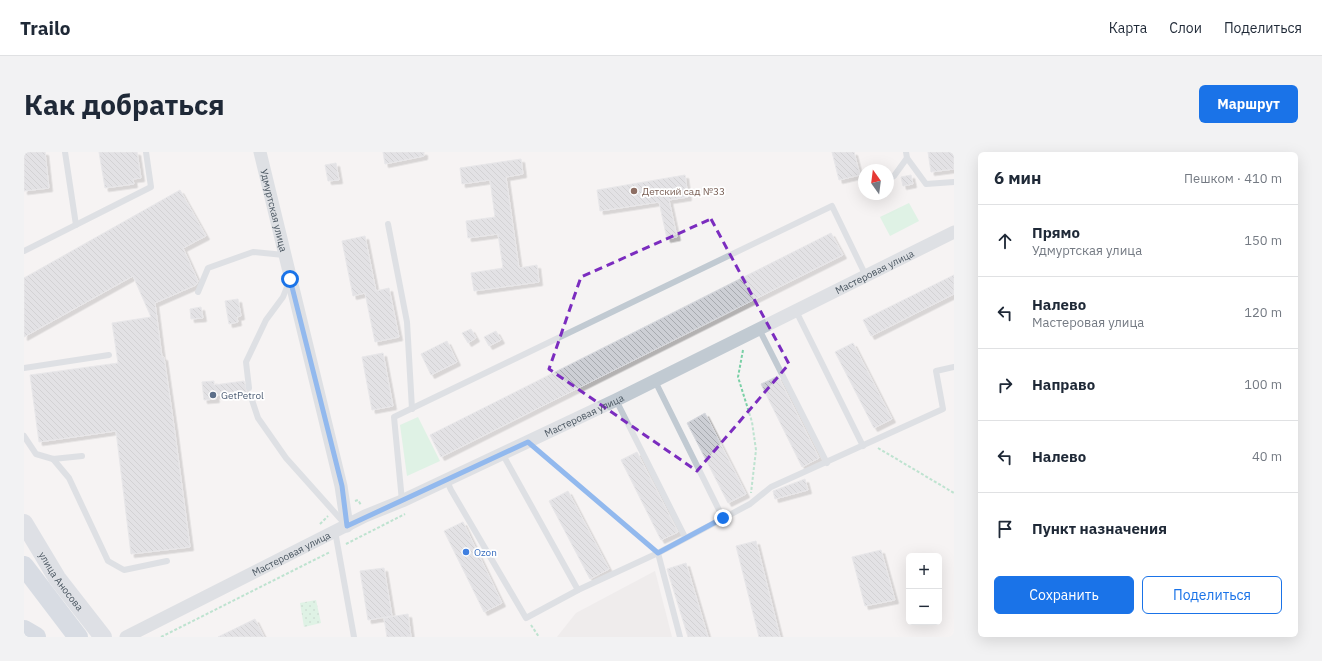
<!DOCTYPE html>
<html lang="ru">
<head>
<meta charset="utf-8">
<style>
	:root { --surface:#fff; --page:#f2f2f3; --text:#1f2937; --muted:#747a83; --line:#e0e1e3; --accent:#1a73e8 }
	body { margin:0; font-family:"IBM Plex Sans",sans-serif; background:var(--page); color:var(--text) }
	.controls { position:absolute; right:12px; bottom:12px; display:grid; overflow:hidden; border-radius:6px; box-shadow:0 4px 16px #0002 }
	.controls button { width:36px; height:36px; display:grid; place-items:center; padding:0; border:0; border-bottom:1px solid var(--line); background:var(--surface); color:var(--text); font:20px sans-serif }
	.compass { position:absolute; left:834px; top:12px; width:36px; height:36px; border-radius:50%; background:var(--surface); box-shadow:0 4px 16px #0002; rotate:346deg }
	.stop { position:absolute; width:12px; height:12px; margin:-9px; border:3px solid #1a73e8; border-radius:50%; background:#fff }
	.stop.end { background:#1a73e8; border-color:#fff; box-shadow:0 1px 4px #0008 }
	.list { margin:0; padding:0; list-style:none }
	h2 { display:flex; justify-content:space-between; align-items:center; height:52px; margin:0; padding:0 16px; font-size:17px }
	h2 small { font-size:13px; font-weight:400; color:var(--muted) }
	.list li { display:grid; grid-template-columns:26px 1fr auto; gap:12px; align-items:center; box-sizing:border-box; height:72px; padding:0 16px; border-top:1px solid var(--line) }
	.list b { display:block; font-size:15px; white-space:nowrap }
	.list p { margin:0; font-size:13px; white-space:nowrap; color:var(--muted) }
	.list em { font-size:13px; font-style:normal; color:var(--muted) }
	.actions { display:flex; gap:8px; padding:12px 16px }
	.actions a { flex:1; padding:9px 0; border:1px solid var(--accent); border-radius:6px; text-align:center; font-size:14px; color:var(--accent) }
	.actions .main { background:var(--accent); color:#fff }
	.icon { flex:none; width:22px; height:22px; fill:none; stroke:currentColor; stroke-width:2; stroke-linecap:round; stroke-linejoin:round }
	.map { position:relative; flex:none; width:930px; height:485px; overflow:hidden; border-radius:6px }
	header { display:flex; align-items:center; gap:24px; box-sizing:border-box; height:56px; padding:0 20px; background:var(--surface); border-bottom:1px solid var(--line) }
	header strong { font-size:19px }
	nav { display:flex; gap:22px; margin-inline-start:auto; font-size:14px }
	.intro { display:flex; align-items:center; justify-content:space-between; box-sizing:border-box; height:96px; padding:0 24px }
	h1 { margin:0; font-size:28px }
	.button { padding:10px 18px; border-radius:6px; background:var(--accent); color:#fff; font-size:14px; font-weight:700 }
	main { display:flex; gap:24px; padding:0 24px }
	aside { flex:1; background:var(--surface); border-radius:6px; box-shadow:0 4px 16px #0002 }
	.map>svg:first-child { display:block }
</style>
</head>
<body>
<header>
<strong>Trailo</strong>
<nav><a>Карта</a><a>Слои</a><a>Поделиться</a></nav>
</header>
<div class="intro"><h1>Как добраться</h1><a class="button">Маршрут</a></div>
<main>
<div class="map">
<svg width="930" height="485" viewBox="0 0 930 485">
	<defs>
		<pattern id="park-dots" width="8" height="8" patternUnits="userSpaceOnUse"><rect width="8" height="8" fill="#c3f1d5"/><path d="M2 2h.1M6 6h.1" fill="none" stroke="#a0c6b0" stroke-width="1.8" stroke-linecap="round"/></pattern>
		<pattern id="building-back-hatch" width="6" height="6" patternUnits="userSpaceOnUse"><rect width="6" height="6" fill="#cdcfd5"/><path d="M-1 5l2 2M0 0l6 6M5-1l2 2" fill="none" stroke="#a8abb0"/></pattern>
		<filter id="shadow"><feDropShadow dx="3.5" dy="3.5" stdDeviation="0" flood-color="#0004"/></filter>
	</defs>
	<rect width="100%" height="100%" fill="#f5f3f3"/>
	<polygon fill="#e6e4e5" points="631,419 648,485 533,485 552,461"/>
	<g fill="#c3f1d5">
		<polygon points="885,51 895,69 866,84 856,65"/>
		<polygon points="394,265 416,309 383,324 376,273"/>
	</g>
	<polygon fill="url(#park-dots)" points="292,448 297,471 280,475 276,451"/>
	<g fill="url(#building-back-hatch)" stroke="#d7d9de" filter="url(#shadow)">
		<polygon points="0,0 21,0 25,36 0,39"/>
		<polygon points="75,0 113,0 117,26 109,27 110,32 81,36"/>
		<polygon points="359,0 400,0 400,4 361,12"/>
		<polygon points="808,0 830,0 836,23 815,28"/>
		<polygon points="904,0 930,0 930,17 907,20"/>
		<polygon points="497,7 499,22 482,25 495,116 513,113 515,130 450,139 447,121 479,116 474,82 444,86 442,69 471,65 466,28 438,32 436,16"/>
		<polygon points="312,11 315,28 304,29 301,13"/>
		<polygon points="661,23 664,45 645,48 653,85 643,87 635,50 576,59 573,38"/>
		<polygon points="887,23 889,32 879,34 877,25"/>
		<polygon points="156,38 182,84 159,96 174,129 172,133 131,151 138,205 140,205 150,274 166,395 107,402 92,279 15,290 6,223 94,211 88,171 127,165 109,124 0,185 0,126"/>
		<polygon points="807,81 819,103 417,305 406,283"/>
		<polygon points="341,84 352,139 365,136 375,185 351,190 341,141 329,144 318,89"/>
		<polygon points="930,123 930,142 847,184 839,168"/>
		<polygon points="214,147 217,164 213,165 214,170 205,172 201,149"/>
		<polygon points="177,155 179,166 167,167 166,157"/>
		<polygon points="447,177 452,186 444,191 438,181"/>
		<polygon points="472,179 477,188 465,194 460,185"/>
		<polygon points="423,189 433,210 407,223 397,202"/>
		<polygon points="829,191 868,267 850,276 811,200"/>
		<polygon points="359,201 369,254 348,258 338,205"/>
		<polygon points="754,224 795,306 778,315 737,232"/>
		<polygon points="190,229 190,233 220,229 223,240 191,243 192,247 180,248 178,230"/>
		<polygon points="681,261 722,342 704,351 663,271"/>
		<polygon points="613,300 654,380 637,388 597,308"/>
		<polygon points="781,327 784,338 751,347 749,339"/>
		<polygon points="544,339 585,417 566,427 525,349"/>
		<polygon points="439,370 478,451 460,460 420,379"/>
		<polygon points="732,389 756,485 735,485 712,394"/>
		<polygon points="857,398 871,448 841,454 828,405"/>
		<polygon points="662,411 684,485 664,485 643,417"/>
		<polygon points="360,416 368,464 344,468 336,419"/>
		<polygon points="384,462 387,485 363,485 360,466"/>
		<polygon points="231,467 240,485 194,485"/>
	</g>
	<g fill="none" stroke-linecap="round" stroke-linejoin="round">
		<g stroke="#7ad0a6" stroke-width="2" stroke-dasharray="3 2" stroke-linecap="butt">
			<polyline points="719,198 714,225 728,270 732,298 727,341"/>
			<polyline points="854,296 930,341"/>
			<polyline points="514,298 627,395"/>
			<polyline points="331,349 334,348 337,353"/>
			<polyline points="296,372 304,364"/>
			<polyline points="322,392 381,362"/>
			<polyline points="507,473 515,485"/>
			<polyline points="137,485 306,400"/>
		</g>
		<g stroke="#c1cad2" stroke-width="6">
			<polyline points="41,0 52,73"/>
			<polyline points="883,6 902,32 930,30"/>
			<polyline points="864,27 870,24 883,6 882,0"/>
			<polyline points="364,72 383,170 388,257"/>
			<polyline points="0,99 127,35 122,0"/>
			<polyline points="174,140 184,116 229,100 260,103"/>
			<polyline points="772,159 839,294"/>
			<polyline points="735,177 803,311"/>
			<polyline points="0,216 85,203"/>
			<polyline points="631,229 699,366"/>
			<polyline points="225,236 222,210 242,168 259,145 265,130"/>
			<polyline points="228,248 234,266 262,306 321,372"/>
			<polyline points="592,248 661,385"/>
			<polyline points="0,284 12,302 29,307 58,304"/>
			<polyline points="478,301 554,438"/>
			<polyline points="29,307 45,326 84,409 100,418 143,409"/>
			<polyline points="422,327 427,338 502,466 554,438 634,401 726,352 747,335 919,257 912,219 930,215"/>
			<polyline points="378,349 370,265 808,54 842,124"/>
			<polyline points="311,379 330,485"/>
			<polyline points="634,401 656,485"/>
		</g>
		<g stroke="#c1cad2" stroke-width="13">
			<path id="s1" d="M236,0L317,334L323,374"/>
			<path id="s2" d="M102,485L341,364L378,349L592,248L930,80"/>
		</g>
		<path stroke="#c1cbd6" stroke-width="18" id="s3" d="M0,371L33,426L79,485"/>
		<polyline stroke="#b3c2d1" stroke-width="20" points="0,478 12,485"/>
		<polyline stroke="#b3c2d1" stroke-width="20" points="0,414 54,485"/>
	</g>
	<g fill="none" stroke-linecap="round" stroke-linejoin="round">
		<polyline stroke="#1a73e8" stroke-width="5" points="266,127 318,334 323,374 504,290 634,401 699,366"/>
	</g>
	<path d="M0 0H930V485H0ZM687,67L765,212L673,319L525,217L557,125Z" fill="#f5f3f3" fill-opacity=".55" fill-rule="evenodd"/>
	<path fill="none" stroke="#7b2cbf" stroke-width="3" stroke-dasharray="8 5" stroke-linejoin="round" d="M687,67L765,212L673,319L525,217L557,125Z"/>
	<circle fill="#8d6e63" stroke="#fff" stroke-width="1.5" cx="610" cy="39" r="4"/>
	<circle fill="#5c6f8a" stroke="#fff" stroke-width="1.5" cx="189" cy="243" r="4"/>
	<circle fill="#3f7fe0" stroke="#fff" stroke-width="1.5" cx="442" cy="400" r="4"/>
	<g text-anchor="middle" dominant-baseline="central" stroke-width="3.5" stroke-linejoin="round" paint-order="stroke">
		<g font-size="10" fill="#785e54" stroke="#fff" text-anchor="start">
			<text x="618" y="39">Детский сад №33</text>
		</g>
		<g font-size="10" fill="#4a5661" stroke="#fff">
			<text stroke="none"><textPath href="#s1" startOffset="60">Удмуртская улица</textPath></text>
			<text stroke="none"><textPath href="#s2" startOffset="833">Мастеровая улица</textPath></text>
			<text stroke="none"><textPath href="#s2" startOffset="509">Мастеровая улица</textPath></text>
			<text stroke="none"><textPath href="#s2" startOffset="185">Мастеровая улица</textPath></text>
			<text stroke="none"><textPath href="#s3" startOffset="69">улица Аносова</textPath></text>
		</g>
		<g font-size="10" fill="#4e5e75" stroke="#fff" text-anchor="start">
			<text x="197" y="243">GetPetrol</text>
		</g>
		<g font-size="10" fill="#366cbe" stroke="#fff" text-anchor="start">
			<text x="450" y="400">Ozon</text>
		</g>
	</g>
</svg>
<div class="controls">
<button>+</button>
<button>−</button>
</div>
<svg class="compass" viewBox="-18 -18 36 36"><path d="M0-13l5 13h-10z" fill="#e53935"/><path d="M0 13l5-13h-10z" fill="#747a83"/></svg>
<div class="stop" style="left:266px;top:127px"></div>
<div class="stop end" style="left:699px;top:366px"></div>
</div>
<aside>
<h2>6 мин<small>Пешком · 410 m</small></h2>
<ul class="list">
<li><svg class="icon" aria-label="ahead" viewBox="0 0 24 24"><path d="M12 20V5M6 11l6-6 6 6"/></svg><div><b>Прямо</b><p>Удмуртская улица</p></div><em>150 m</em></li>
<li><svg class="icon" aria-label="left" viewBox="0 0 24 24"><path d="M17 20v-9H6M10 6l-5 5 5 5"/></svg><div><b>Налево</b><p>Мастеровая улица</p></div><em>120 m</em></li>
<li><svg class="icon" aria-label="right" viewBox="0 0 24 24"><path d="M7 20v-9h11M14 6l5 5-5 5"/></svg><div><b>Направо</b></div><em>100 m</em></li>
<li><svg class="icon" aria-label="left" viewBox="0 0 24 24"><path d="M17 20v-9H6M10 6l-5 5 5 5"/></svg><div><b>Налево</b></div><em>40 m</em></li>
<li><svg class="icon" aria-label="arrive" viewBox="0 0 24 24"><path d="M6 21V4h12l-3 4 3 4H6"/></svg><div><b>Пункт назначения</b></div></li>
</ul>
<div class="actions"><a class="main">Сохранить</a><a>Поделиться</a></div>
</aside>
</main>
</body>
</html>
